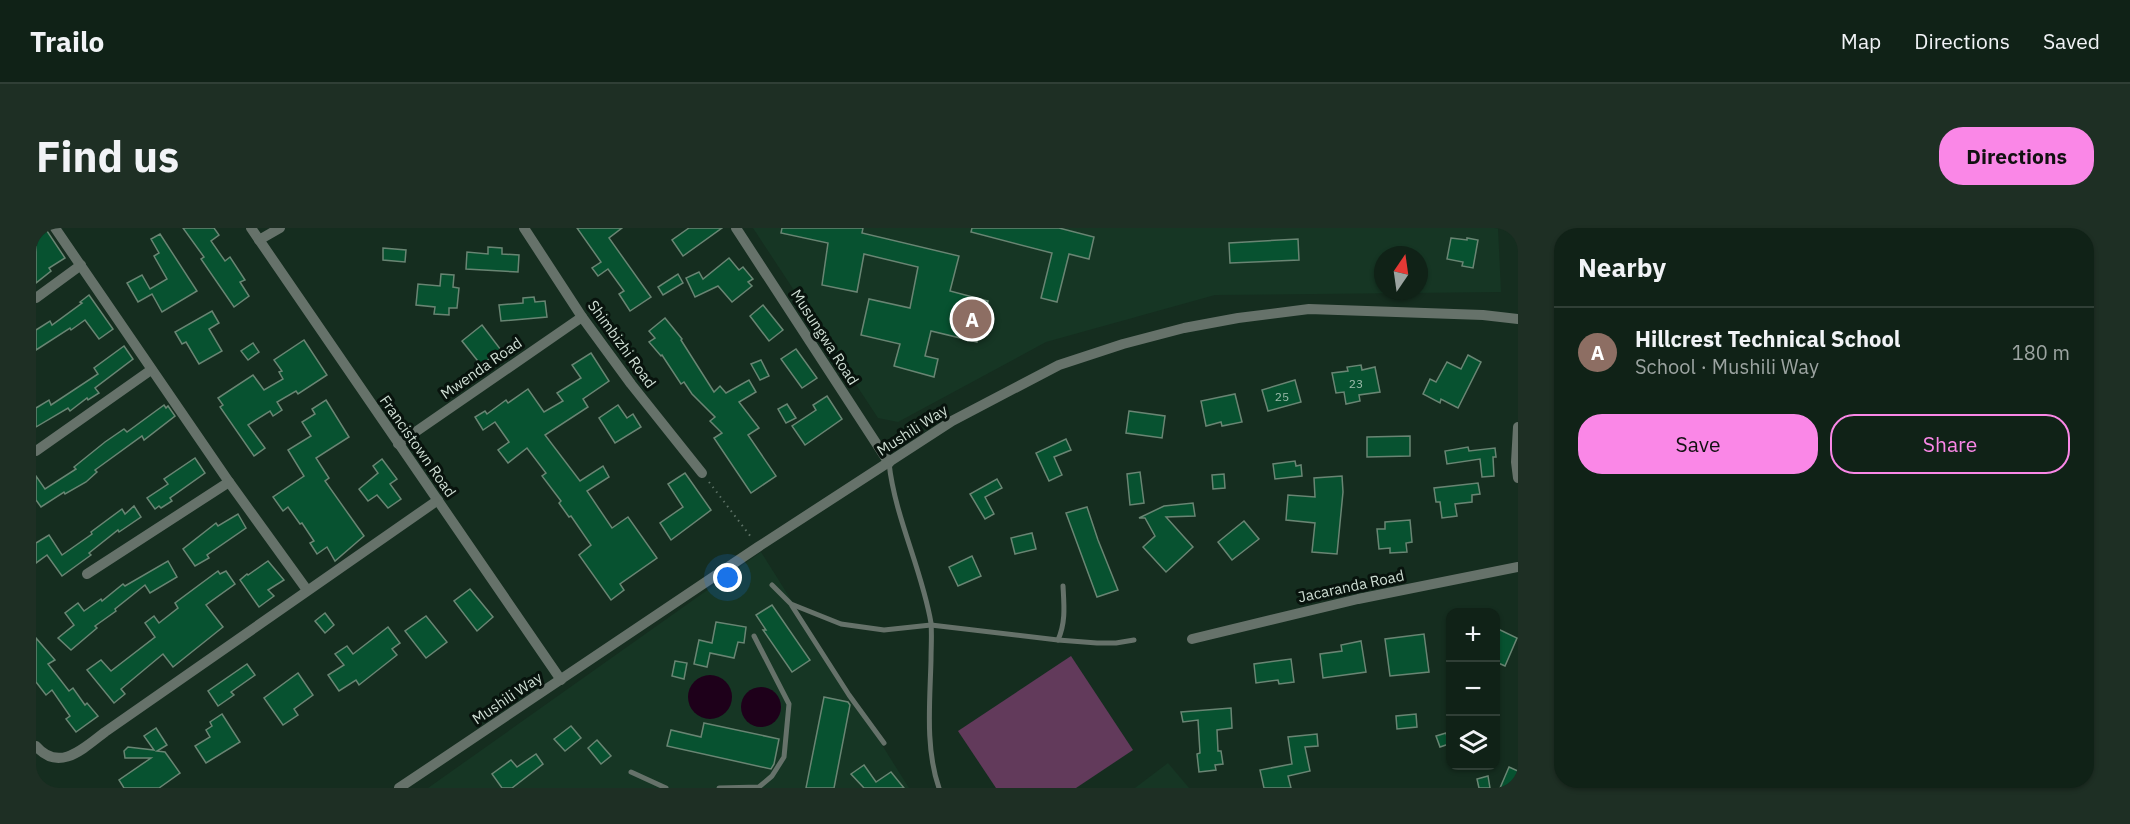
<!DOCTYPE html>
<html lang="en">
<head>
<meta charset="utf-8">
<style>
	:root { --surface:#102217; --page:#1e2f24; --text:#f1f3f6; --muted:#9ca4a1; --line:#303f36; --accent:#fa87e7 }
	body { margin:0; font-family:"IBM Plex Sans",sans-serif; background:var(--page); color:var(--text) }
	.controls { position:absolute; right:18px; bottom:18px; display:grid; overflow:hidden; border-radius:12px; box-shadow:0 2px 4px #0004 }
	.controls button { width:54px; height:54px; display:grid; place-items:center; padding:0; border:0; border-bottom:2px solid var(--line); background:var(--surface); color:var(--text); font:30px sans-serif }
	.compass { position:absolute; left:1338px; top:18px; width:54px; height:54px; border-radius:50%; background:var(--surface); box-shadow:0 2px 4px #0004; rotate:13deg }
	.you { position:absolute; left:692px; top:350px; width:21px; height:21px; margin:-15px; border:4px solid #fff; border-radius:50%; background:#1a73e8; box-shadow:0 0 0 9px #1a73e833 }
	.badge { display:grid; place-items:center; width:39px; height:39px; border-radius:50%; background:var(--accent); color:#fff; font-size:20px; font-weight:700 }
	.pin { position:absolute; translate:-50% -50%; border:3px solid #fff; box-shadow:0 2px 6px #0006 }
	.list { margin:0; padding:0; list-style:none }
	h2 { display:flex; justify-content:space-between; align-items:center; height:78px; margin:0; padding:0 24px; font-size:26px }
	h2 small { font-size:20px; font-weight:400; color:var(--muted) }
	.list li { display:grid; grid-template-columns:39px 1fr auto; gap:18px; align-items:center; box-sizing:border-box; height:90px; padding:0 24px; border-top:2px solid var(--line) }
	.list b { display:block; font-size:22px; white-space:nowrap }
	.list p { margin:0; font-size:20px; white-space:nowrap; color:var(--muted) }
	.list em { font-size:20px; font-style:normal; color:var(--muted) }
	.actions { display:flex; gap:12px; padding:18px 24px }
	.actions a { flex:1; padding:14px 0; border:2px solid var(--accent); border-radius:24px; text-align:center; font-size:21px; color:var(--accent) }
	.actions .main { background:var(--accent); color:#111 }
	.icon { flex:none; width:33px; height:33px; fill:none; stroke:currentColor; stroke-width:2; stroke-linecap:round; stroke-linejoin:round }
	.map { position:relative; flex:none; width:1482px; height:560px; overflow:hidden; border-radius:24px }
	header { display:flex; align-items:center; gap:36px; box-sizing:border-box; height:84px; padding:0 30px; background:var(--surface); border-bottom:2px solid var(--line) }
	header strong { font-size:28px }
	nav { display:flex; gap:33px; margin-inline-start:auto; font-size:21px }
	.intro { display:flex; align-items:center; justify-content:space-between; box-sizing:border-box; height:144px; padding:0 36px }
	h1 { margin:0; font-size:42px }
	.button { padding:15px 27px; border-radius:24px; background:var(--accent); color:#111; font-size:21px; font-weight:700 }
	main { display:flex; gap:36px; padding:0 36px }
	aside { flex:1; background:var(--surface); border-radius:24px; box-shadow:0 2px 4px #0004 }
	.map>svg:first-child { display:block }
</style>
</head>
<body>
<header>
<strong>Trailo</strong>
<nav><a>Map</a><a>Directions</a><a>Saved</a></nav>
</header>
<div class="intro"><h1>Find us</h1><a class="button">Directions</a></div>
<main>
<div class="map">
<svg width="1482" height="560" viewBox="0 0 1482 560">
	<rect width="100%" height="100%" fill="#152d1f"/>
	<g fill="#163624" fill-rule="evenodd">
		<path d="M717,0H1462L1465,64L1179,67L1010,114L862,194L842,190ZM1347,27H1383V63H1347Z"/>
		<polygon points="725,324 873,560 392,560"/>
		<polygon points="1132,535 1153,560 1099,560"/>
	</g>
	<polygon fill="#623a5b" points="1035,428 1097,522 1040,560 960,560 922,503"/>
	<g fill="#1e001a">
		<circle cx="674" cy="469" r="22"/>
		<circle cx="725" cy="479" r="20"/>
	</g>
	<g fill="#075230" stroke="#698573" stroke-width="1.5">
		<polygon points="0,0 9,0 29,30 13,40 15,43 0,55"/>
		<polygon points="147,0 178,0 183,7 175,13 189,33 194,29 209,52 204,54 213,68 198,79 165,31 168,29"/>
		<polygon points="541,0 586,0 573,10 615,69 594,83 583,66 588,63 572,41 562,48 556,40 565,34"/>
		<polygon points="653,0 686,0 647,28 636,12"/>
		<polygon points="746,0 827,0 826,5 923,28 914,63 952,73 941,114 895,103 889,128 902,131 898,149 858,138 864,116 825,107 833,71 874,80 882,39 828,26 821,64 786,57 792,15 745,5"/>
		<polygon points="936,0 1023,0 1058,9 1053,31 1033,26 1021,74 1005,70 1016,25 935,4"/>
		<polygon points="124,6 161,63 126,84 116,66 102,74 91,55 106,47 114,61 131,51 118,28 123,25 115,11"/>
		<polygon points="1415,10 1431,12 1431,10 1442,12 1437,40 1426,38 1427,34 1411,31"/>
		<polygon points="1262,11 1263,32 1194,35 1193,15"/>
		<polygon points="452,19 466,20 466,26 483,27 482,44 430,41 431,24 452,26"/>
		<polygon points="347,20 370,22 369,34 347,32"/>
		<polygon points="693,30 703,42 707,39 717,51 712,54 716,58 696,74 682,58 659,69 650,50 663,44 667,51"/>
		<polygon points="405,46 418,47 417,59 423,60 421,80 413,80 413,87 398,86 399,79 380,77 382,56 404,58"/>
		<polygon points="642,46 647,55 627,67 622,59"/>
		<polygon points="53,67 77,101 63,111 49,92 35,102 34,100 0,122 0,102 14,93 16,97 46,75 44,74"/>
		<polygon points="498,69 499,74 509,73 511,89 465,93 463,77 487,75 487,70"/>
		<polygon points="727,77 747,102 733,113 714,88"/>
		<polygon points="176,83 183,95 173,101 186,123 163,136 150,114 146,116 139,104"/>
		<polygon points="629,90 646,111 645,112 678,164 684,158 690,165 713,152 720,164 703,174 723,200 712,207 740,248 715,265 678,210 686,205 674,193 679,189 656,166 648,154 645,156 626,127 625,128 613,114 619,110 613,103"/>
		<polygon points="446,97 465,122 445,137 426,113"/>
		<polygon points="268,112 291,147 262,166 260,163 241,174 246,182 237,188 234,183 212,197 229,220 218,228 184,179 187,177 182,170 217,147 228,162 247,151 243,144 246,143 238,132"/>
		<polygon points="217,115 223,124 212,132 205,123"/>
		<polygon points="88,118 97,131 59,160 63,165 52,172 51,170 34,183 32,180 0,199 0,180 13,172 15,177 62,146 58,140"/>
		<polygon points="760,121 781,150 766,160 745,131"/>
		<polygon points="555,125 573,153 547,171 552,179 509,207 544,253 567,238 573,249 551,263 576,300 592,289 621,330 584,356 588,362 575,372 543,327 555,317 535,288 533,289 523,275 525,273 506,248 510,245 491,220 472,235 462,222 473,214 459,194 447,202 439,189 449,183 451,186 470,172 472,175 492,161 508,184 527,173 521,165 545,150 536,137"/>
		<polygon points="1432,127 1445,134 1422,180 1405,171 1404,175 1387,166 1394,151 1400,154 1411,134 1425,141"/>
		<polygon points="725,132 733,148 724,152 715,136"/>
		<polygon points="1325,137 1326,142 1339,139 1344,164 1323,167 1324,173 1310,176 1308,164 1300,165 1296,145 1312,143 1311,139"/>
		<polygon points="1259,152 1265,174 1232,183 1226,162"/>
		<polygon points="1199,166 1206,194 1186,198 1185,194 1170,198 1165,173"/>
		<polygon points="791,168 806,191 769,217 756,198 780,182 777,177"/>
		<polygon points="290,172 313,209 280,230 293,250 289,253 328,308 299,333 291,319 281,326 274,315 278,313 266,295 264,296 252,279 247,283 237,269 268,248 252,222 275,208 266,194 279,186 276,181"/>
		<polygon points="751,176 760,190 750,195 742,181"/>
		<polygon points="128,177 130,180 132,178 139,188 108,212 106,208 59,242 61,244 50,254 29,266 28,264 5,279 0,272 0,248 9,261 40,241 38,239 69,214 88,201 91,204"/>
		<polygon points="582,177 591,190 597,186 605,199 579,215 563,190"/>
		<polygon points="1093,183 1129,188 1126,210 1090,205"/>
		<polygon points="1374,208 1374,228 1331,229 1331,209"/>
		<polygon points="1030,211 1035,222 1018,229 1026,247 1013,253 1000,225"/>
		<polygon points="1432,219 1433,223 1459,220 1460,229 1457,229 1458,248 1446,249 1444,231 1411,236 1409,223"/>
		<polygon points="159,230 169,245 134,270 136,273 125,280 123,278 119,281 111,270 132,256 128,251"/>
		<polygon points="346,231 361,251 354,256 365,271 352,280 341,267 332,273 323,261 342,245 337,238"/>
		<polygon points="1259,233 1260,238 1265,237 1266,248 1239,251 1237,236"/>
		<polygon points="1104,244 1108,275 1094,277 1091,246"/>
		<polygon points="649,245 675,282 635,312 624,295 647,279 632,256"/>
		<polygon points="1188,246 1189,260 1177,261 1176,247"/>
		<polygon points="1306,248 1307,264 1301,326 1276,324 1279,295 1250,292 1252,267 1279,269 1278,250"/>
		<polygon points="961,251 966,260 949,269 958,286 949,291 934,266"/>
		<polygon points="1442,255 1444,266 1436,267 1436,274 1419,276 1421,288 1406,290 1404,274 1400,274 1398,260"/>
		<polygon points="1157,275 1159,288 1130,289 1157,319 1130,344 1107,319 1119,308 1109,290 1103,290 1128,278"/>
		<polygon points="98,278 105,289 83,304 82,302 53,325 55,327 26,348 11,327 0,335 0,315 13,307 26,327 56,306 55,304 86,281 89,286"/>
		<polygon points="1051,279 1062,312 1082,362 1061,369 1030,285"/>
		<polygon points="202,286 210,300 171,327 173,330 159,338 147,321 180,295 182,298"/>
		<polygon points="1374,292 1376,314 1370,315 1371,324 1354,325 1354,320 1343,321 1341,301 1349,301 1349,294"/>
		<polygon points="1208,293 1223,311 1196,332 1182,314"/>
		<polygon points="996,305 1000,321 979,326 975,310"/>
		<polygon points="936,328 945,348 922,358 913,339"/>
		<polygon points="132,333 141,349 114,365 109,357 79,381 80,383 59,398 61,400 35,422 22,410 38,397 29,385 42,375 48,383 65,371 66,373 87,356 89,358"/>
		<polygon points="232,333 248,352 232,362 238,368 223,379 204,352 211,346 212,347"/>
		<polygon points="182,343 184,346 190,343 199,356 170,377 187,399 137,439 127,426 85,461 89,466 78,475 51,442 65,432 75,443 119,409 109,395 118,388 123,395 142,380 139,375"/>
		<polygon points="434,361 457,389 441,403 418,373"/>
		<polygon points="736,377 774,432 756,444 727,402 730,402 720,387"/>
		<polygon points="289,385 298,397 289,405 279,393"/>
		<polygon points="390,388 411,414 390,430 369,403"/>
		<polygon points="680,394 710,399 708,415 702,414 698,430 674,425 671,439 658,436 663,412 676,415"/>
		<polygon points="352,399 364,415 356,421 361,427 323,457 320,452 303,463 292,447 308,437 299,426 311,418 317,426"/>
		<polygon points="1460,400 1481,410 1469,438 1460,434"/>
		<polygon points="1388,406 1393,444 1354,448 1349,411"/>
		<polygon points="0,410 19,432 12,436 33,463 37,460 49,477 51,475 62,488 40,504 30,491 34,488 16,462 10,467 0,454"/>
		<polygon points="1325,413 1330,444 1287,450 1284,426 1306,423 1305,417"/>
		<polygon points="1255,431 1258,454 1243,456 1242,452 1220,455 1218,436"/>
		<polygon points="639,433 651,435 648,451 636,448"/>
		<polygon points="211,436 219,447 195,464 198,467 182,478 172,463"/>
		<polygon points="262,445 277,467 258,481 262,487 247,497 228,470"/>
		<polygon points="788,469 812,474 814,477 798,560 770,560"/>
		<polygon points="1195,480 1196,500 1181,502 1182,523 1185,523 1187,536 1179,537 1180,542 1163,544 1161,526 1164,525 1162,492 1147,494 1145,484"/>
		<polygon points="186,486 204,514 170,535 159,518 174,509 170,502 176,498 174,494"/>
		<polygon points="1380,486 1381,499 1361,501 1360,488"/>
		<polygon points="668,495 743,511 738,536 735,541 631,518 635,502 665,509"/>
		<polygon points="535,498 545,510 529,523 518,511"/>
		<polygon points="120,500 131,517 121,523 129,524 144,545 123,560 88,560 83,552 115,530 89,530 88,523 92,519 118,522 108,508"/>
		<polygon points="1410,505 1413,516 1404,519 1400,508"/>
		<polygon points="1281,506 1282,518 1269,519 1274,543 1252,548 1255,560 1228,560 1224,542 1256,536 1252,509"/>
		<polygon points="561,512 575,528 565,536 552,520"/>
		<polygon points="500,526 507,536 476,560 466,560 456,546 475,532 481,539"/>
		<polygon points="828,537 840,554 855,544 868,560 828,560 815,546"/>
		<polygon points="1473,539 1482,543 1482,560 1464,560"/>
		<polygon points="1452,548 1454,560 1443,560 1441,551"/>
	</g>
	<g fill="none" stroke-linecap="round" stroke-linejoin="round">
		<polyline stroke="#5c7165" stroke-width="2" stroke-dasharray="1.5 4.5" stroke-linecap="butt" points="673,254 715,309"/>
		<g stroke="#66726a" stroke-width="5">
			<path d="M853,235C859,290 886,341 895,395C896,407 895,420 895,432C894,473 889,520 903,560"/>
			<polyline points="736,357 755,376 805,396 848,402 895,397 1022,412 1061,415 1080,415 1098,412"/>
			<polyline points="756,378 813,467 848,515"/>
			<path d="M1022,412C1030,394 1028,377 1027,358"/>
			<polyline points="595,544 630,560"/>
			<polyline points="683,560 723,559 736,548 748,529 753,476 718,408"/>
		</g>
		<g stroke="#66726a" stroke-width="10">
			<polyline points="19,0 193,254 271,362"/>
			<polyline points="215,0 525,452"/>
			<polyline points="488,0 546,89 595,156 666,245"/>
			<polyline points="700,0 853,235"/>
			<polyline points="223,12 244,0"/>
			<polyline points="0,70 45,37"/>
			<polyline points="1482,199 1480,234 1482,250"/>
			<polyline points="362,216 546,89"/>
			<polyline points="0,223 115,142"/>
			<polyline points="51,346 193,254"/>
			<polyline points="1156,411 1322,371 1482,339"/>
			<path d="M0,518C23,545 48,520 69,504L402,272"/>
			<polyline points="363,560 722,319 916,193 1023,137 1087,116 1148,100 1202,90 1273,81 1447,87 1482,91"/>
		</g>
	</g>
	<g text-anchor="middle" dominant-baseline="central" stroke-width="6" stroke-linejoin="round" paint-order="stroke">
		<g font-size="12" fill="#9dbbab">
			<text x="1320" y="155">23</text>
			<text x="1246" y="168">25</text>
		</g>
		<g font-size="15" fill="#cfded4" stroke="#08130d">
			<text transform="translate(789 109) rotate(57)">Musungwa Road</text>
			<text transform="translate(586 116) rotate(54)">Shimbizhi Road</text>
			<text transform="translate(445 140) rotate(-35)">Mwenda Road</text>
			<text transform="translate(876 202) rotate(-33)">Mushili Way</text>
			<text transform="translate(382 218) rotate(55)">Francistown Road</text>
			<text transform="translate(1315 358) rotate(-12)">Jacaranda Road</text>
			<text transform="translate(471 470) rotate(-34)">Mushili Way</text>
		</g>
	</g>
</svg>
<div class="controls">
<button>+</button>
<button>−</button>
<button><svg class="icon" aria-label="layers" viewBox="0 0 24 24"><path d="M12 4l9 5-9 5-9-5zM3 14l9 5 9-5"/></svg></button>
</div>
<svg class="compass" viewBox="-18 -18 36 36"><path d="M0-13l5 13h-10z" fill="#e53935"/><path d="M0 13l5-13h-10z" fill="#9ca4a1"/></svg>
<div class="you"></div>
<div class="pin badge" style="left:936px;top:91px;background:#8d6e63">A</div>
</div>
<aside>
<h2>Nearby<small></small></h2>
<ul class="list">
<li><span class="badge" style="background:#8d6e63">A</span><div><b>Hillcrest Technical School</b><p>School · Mushili Way</p></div><em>180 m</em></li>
</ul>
<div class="actions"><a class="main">Save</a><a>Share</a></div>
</aside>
</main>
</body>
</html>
